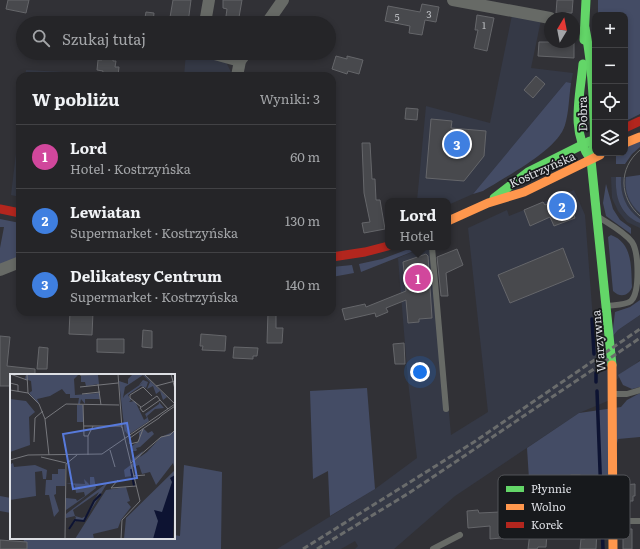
<!DOCTYPE html>
<html lang="pl">
<head>
<meta charset="utf-8">
<style>
	:root { --surface:#252528; --page:#2d2d30; --text:#f1f3f6; --muted:#a3a5a8; --line:#424245; --accent:#0b8043 }
	body { margin:0; font-family:Literata,serif; background:var(--page); color:var(--text) }
	.controls { position:absolute; right:12px; top:12px; display:grid; overflow:hidden; border-radius:8px; box-shadow:0 2px 6px #0003 }
	.controls button { width:36px; height:36px; display:grid; place-items:center; padding:0; border:0; border-bottom:1px solid var(--line); background:var(--surface); color:var(--text); font:20px sans-serif }
	.compass { position:absolute; left:544px; top:12px; width:36px; height:36px; border-radius:50%; background:var(--surface); box-shadow:0 2px 6px #0003; rotate:10deg }
	.you { position:absolute; left:420px; top:372px; width:14px; height:14px; margin:-10px; border:3px solid #fff; border-radius:50%; background:#1a73e8; box-shadow:0 0 0 6px #1a73e833 }
	.badge { display:grid; place-items:center; width:26px; height:26px; border-radius:50%; background:var(--accent); color:#fff; font-size:13px; font-weight:700 }
	.pin { position:absolute; translate:-50% -50%; border:2px solid #fff; box-shadow:0 1px 4px #0006 }
	.popup { position:absolute; left:385px; top:198px; width:66px; height:52px; box-sizing:border-box; display:grid; place-content:center; border-radius:8px; background:var(--surface); filter:drop-shadow(0 1px 3px #0005); font-size:13px; white-space:nowrap; color:var(--muted) }
	.popup b { font-size:15px; color:var(--text) }
	.popup::after { content:''; position:absolute; left:50%; top:100%; margin-left:-8px; border:8px solid transparent; border-top-color:var(--surface) }
	.list { margin:0; padding:0; list-style:none }
	h2 { display:flex; justify-content:space-between; align-items:center; height:52px; margin:0; padding:0 16px; font-size:17px }
	h2 small { font-size:13px; font-weight:400; color:var(--muted) }
	.list li { display:grid; grid-template-columns:26px 1fr auto; gap:12px; align-items:center; box-sizing:border-box; height:64px; padding:0 16px; border-top:1px solid var(--line) }
	.list b { display:block; font-size:15px; white-space:nowrap }
	.list p { margin:0; font-size:13px; white-space:nowrap; color:var(--muted) }
	.list em { font-size:13px; font-style:normal; color:var(--muted) }
	.icon { flex:none; width:22px; height:22px; fill:none; stroke:currentColor; stroke-width:2; stroke-linecap:round; stroke-linejoin:round }
	.map { position:relative; flex:none; width:640px; height:549px; overflow:hidden }
	.search { position:absolute; background:var(--surface); box-shadow:0 2px 6px #0003; left:16px; top:16px; width:320px; height:44px; display:flex; align-items:center; gap:10px; box-sizing:border-box; padding:0 14px; border-radius:22px; color:var(--muted); font-size:15px }
	.panel { position:absolute; background:var(--surface); box-shadow:0 2px 6px #0003; left:16px; top:72px; width:320px; height:244px; border-radius:12px }
	.map>svg:first-child { display:block }
</style>
</head>
<body>
<div class="map">
<svg width="640" height="549" viewBox="0 0 640 549">
	<rect width="100%" height="100%" fill="#313136"/>
	<g fill="#353946">
		<polygon points="512,15 541,20 531,68 573,73 571,83 566,82 473,194 448,205 448,201 417,201 426,106 490,123"/>
		<polygon points="186,53 226,62 233,76 184,76"/>
		<polygon points="26,70 82,73 82,76 25,76"/>
		<polygon points="20,120 20,197 11,195"/>
		<polygon points="611,177 616,177 616,189 621,207 625,213 640,223 640,228 627,222 618,211 612,198"/>
		<polygon points="621,177 626,177 626,187 628,197 640,213 640,219 632,212 624,201 621,189"/>
		<polygon points="574,190 585,215 595,346 605,345 618,330 640,315 640,360 609,386 610,400 579,413 455,496 394,549 355,549 358,546 355,541 341,549 277,549 375,489 417,458 408,381 398,258 424,247 434,247 451,435 488,412 468,228 507,210 509,216"/>
	</g>
	<g fill="#444c65">
		<polygon points="598,0 640,0 640,114 628,120 625,119 625,15 598,15"/>
		<path d="M566,82L571,83C569,96 569,112 565,125C558,150 505,177 483,191L473,194Z"/>
		<polygon points="640,141 640,147 632,154 625,164 616,164 616,153 625,153 625,147"/>
		<path d="M640,175V213C629,204 624,191 626,177Z"/>
		<path d="M616,177H621C620,195 626,209 640,219V223C620,215 615,197 616,177Z"/>
		<polygon points="606,184 613,209 620,220 631,228 631,234 606,216 603,203"/>
		<polygon points="0,219 20,223 20,257 0,265 0,248 4,227 0,227"/>
		<path d="M611,235C633,243 631,268 632,287C629,296 620,298 613,291L608,237Z"/>
		<polygon points="414,247 424,247 361,272 359,264 382,259"/>
		<polygon points="352,265 354,273 332,277 332,267"/>
		<polygon points="640,300 640,315 618,330 612,337 615,312 630,307"/>
		<polygon points="640,361 640,387 632,389 623,385 618,375"/>
		<polygon points="367,388 375,489 330,516 328,471 313,479 310,391"/>
		<polygon points="640,393 640,437 618,439 598,522 532,526 527,448 579,413 621,407 627,400"/>
		<polygon points="184,465 222,472 221,549 23,549 24,538 174,538 174,535 180,536"/>
		<polygon points="0,496 11,498 11,513 0,511"/>
	</g>
	<g fill="none" stroke-linecap="round" stroke-linejoin="round">
		<g stroke="#0d1332" stroke-width="3.5">
			<polyline points="592,319 594,354"/>
			<polyline points="596,373 596,382"/>
			<polyline points="597,391 603,549"/>
		</g>
	</g>
	<g fill="#48494d" stroke="#65666a">
		<polygon points="8,0 29,0 26,13 6,9"/>
		<polygon points="173,0 191,0 188,23 169,23"/>
		<polygon points="223,0 242,0 238,23 225,23 227,9 223,8"/>
		<polygon points="557,0 573,0 572,13 556,13"/>
		<polygon points="422,4 439,7 436,22 425,20 422,35 409,33 410,26 385,21 388,6 420,12"/>
		<polygon points="146,12 154,13 153,23 144,23"/>
		<polygon points="477,15 494,18 487,51 474,48 478,30 475,30"/>
		<polygon points="539,42 574,42 574,58 538,56"/>
		<polygon points="102,53 113,53 113,61 116,61 115,67 119,67 118,76 102,76 103,71 97,70 98,60 102,60"/>
		<polygon points="336,56 347,59 347,56 363,60 359,74 348,71 347,74 332,69"/>
		<polygon points="536,76 545,84 533,98 524,90"/>
		<polygon points="406,108 418,109 417,120 405,119"/>
		<polygon points="431,119 452,121 451,128 486,131 484,156 464,181 426,178"/>
		<polygon points="362,143 370,143 372,179 375,179 376,200 380,200 385,229 364,233 362,223 370,222 364,193"/>
		<polygon points="567,196 575,218 554,226 550,217 530,226 524,210 543,202 545,205"/>
		<polygon points="563,248 574,277 510,303 498,275"/>
		<polygon points="457,249 463,265 446,273 448,296 441,296 437,257"/>
		<polygon points="426,254 428,256 432,318 419,319 419,322 408,323 406,300 386,308 388,312 376,317 375,313 345,320 342,309 365,304 366,307 406,291 403,262"/>
		<polygon points="70,312 93,312 92,335 69,334"/>
		<polygon points="268,312 276,312 276,328 283,328 282,343 267,343"/>
		<polygon points="143,330 152,331 152,348 142,347"/>
		<polygon points="201,334 226,336 225,351 202,350 203,346 200,346"/>
		<polygon points="0,336 10,337 7,366 35,369 35,375 11,375 11,386 0,386"/>
		<polygon points="97,339 124,339 124,353 97,352"/>
		<polygon points="404,343 405,364 395,364 393,344"/>
		<polygon points="39,347 48,348 47,369 37,369"/>
		<polygon points="234,347 258,348 257,356 253,356 253,359 233,358"/>
		<rect x="571" y="475" width="9" height="14"/>
		<polygon points="635,484 635,496 633,496 633,501 630,501 628,516 623,516 623,485"/>
		<polygon points="478,510 479,513 500,512 501,538 490,539 490,526 468,528 467,511"/>
		<polygon points="623,526 629,526 629,529 632,529 632,549 623,549"/>
		<polygon points="586,529 597,529 596,549 580,549 581,539 585,539"/>
		<polygon points="530,532 547,533 546,547 538,547 537,549 528,549"/>
		<polygon points="0,540 27,542 27,549 0,549"/>
	</g>
	<g fill="none" stroke-linecap="round" stroke-linejoin="round">
		<g stroke="#676a66" stroke-width="6">
			<path d="M600,218C611,225 624,232 632,242C639,253 640,292 631,301C626,305 614,305 607,306"/>
			<polyline points="432,247 446,409"/>
			<polyline points="614,394 627,394 640,390"/>
			<polyline points="613,521 640,521"/>
			<polyline points="433,549 460,535"/>
		</g>
		<g stroke="#676a66" stroke-width="12">
			<polyline points="453,0 550,18"/>
			<polyline points="205,23 209,0"/>
			<polyline points="267,23 283,0"/>
			<polyline points="211,53 240,61"/>
			<polyline points="237,76 240,61 246,53"/>
			<polyline points="0,270 20,262"/>
		</g>
		<g stroke="#63d668" stroke-width="9">
			<path d="M585,28C591,58 593,87 594,117C595,132 595,146 591,160L612,365"/>
			<polyline points="584,40 586,0"/>
			<path d="M583,64C580,97 570,132 591,160"/>
			<polyline points="494,198 528,172 590,141"/>
		</g>
		<g stroke="#ff974d" stroke-width="9">
			<polyline points="625,143 640,137"/>
			<polyline points="448,221 488,203 524,192 600,155"/>
			<polyline points="612,365 613,549"/>
		</g>
		<g stroke="#b3261e" stroke-width="9">
			<polyline points="625,128 640,121"/>
			<polyline points="0,209 20,213"/>
			<polyline points="332,257 365,252 388,246"/>
		</g>
		<path stroke="#6a6c6c" stroke-width="1" d="M640,150C618,168 619,198 640,216"/>
		<g stroke="#6a6c6c" stroke-width="3" stroke-dasharray="6 3" stroke-linecap="butt">
			<polyline points="303,549 474,442 640,329"/>
			<polyline points="317,549 409,493 640,338"/>
		</g>
	</g>
	<g text-anchor="middle" dominant-baseline="central" stroke-width="3.5" stroke-linejoin="round" paint-order="stroke">
		<g font-size="10" fill="#b8babe">
			<text x="429" y="13">3</text>
			<text x="397" y="16">5</text>
			<text x="484" y="24">1</text>
		</g>
		<g font-size="12" fill="#dddfe4" stroke="#17191c">
			<text transform="translate(582 114) rotate(-91)">Dobra</text>
			<text transform="translate(542 169) rotate(-24)">Kostrzyńska</text>
			<text transform="translate(598 341) rotate(-95)">Warzywna</text>
		</g>
	</g>
	<g transform="translate(10 374)">
		<rect width="165" height="165" fill="#313136"/>
		<path d="M16,0H69L64,5L65,21L89,19L90,25H75V30L71,25L70,30H68L69,24H60V20H56L52,15L40,22L27,25L30,31L19,19L22,17L21,7L15,5ZM123,0H133L157,23L153,26L150,17L146,20L143,12L137,15L140,8L133,1L115,13L113,24L115,21L134,8L129,11L133,6L138,8L136,14L131,12L118,21L121,26L119,28L125,27L134,46L137,44L135,40L149,30V28L154,34L145,35L137,42L139,47L118,61L115,57V61L109,7L118,10V5ZM71,1H88L89,10L76,12L75,8H71ZM0,25L16,27L25,38L19,43L20,71L0,78ZM67,31H73V48H67ZM133,54L138,59L142,57L144,60L130,73L126,74L127,76L120,83L126,77H123L122,72L129,67V59ZM165,57V96L163,89L146,111L140,98L132,100L129,91L123,93L122,102L115,103L114,96L122,90L124,88L121,87L125,83L133,77L130,83L137,78L151,63ZM3,89L4,93L25,91L37,96L36,105H33L32,97L25,98L26,122L0,126L1,90ZM48,95H55V112H46V120L44,121L49,137L44,143L39,121H35L36,106H42V100H48ZM165,96L157,165H114L116,144ZM80,103H84L86,114L69,127L56,136V124L66,125L67,127L75,122L74,118L66,119L65,111L56,109L75,110L74,105L80,111ZM98,108L74,147H66L59,154L66,144L65,142L56,144V140ZM89,118L76,142L72,144L65,142L63,136ZM116,113L120,127L117,128L121,133L111,146L108,154L83,160L84,165H65L96,116Z" fill="#444c65" fill-rule="evenodd"/>
		<path d="M165,101L163,165H143L148,147L144,136L152,138L162,108L160,104Z" fill="#0d1332"/>
		<path fill="none" stroke="#0d1332" stroke-width="2" d="M121,95L124,112M59,155L65,146L74,147L84,127L91,120"/>
		<path fill="none" stroke="#76777c" stroke-width="1" d="M0,0L17,6M17,0L18,19L29,30L35,45L39,81M108,0L112,54M134,0L165,30M161,0L165,15M70,1L108,0M0,9L8,11V17M88,10L91,31M146,12L165,7M70,13L108,9M0,16L18,19M72,20L90,18M150,26L147,22L130,34L133,38L150,26L158,35M73,31L74,62H78M131,33L120,24V21L133,13L142,22M35,45L56,30L109,31M74,52H112M133,55L128,68L120,70V64L134,54L149,44L152,41L165,32M24,68L25,44L33,37M100,76L105,93M78,81V62L83,52M31,83L56,89M0,86L18,81L92,80L165,30M121,89L151,63L160,61L165,56M123,102L135,101M108,106L101,114L126,112M55,165L56,90L67,81M111,165L112,146L130,127L112,53"/>
		<path fill="#577adc" fill-opacity="0.15" stroke="#577adc" stroke-width="2" d="M117,49L127,104L63,115L53,60Z"/>
		<rect width="165" height="165" fill="none" stroke="#dddfe4" stroke-width="2"/>
	</g>
	<rect x="498" y="475" width="132" height="64" rx="6" fill="#17191c" stroke="#525458" stroke-width="1"/>
	<rect x="506" y="486" width="18" height="6" fill="#63d668"/>
	<rect x="506" y="504" width="18" height="6" fill="#ff974d"/>
	<rect x="506" y="522" width="18" height="6" fill="#b3261e"/>
	<g font-size="11" fill="#dddfe4">
		<text x="531" y="493">Płynnie</text>
		<text x="531" y="511">Wolno</text>
		<text x="531" y="529">Korek</text>
	</g>
</svg>
<div class="controls">
<button>+</button>
<button>−</button>
<button><svg class="icon" aria-label="locate" viewBox="0 0 24 24"><circle cx="12" cy="12" r="6"/><path d="M12 2v4M12 18v4M2 12h4M18 12h4"/></svg></button>
<button><svg class="icon" aria-label="layers" viewBox="0 0 24 24"><path d="M12 4l9 5-9 5-9-5zM3 14l9 5 9-5"/></svg></button>
</div>
<svg class="compass" viewBox="-18 -18 36 36"><path d="M0-13l5 13h-10z" fill="#e53935"/><path d="M0 13l5-13h-10z" fill="#a3a5a8"/></svg>
<div class="you"></div>
<div class="pin badge" style="left:418px;top:278px;background:#d1479c">1</div>
<div class="popup"><b>Lord</b>Hotel</div>
<div class="pin badge" style="left:562px;top:206px;background:#3f7fe0">2</div>
<div class="pin badge" style="left:457px;top:144px;background:#3f7fe0">3</div>
<div class="search"><svg class="icon" aria-label="search" viewBox="0 0 24 24"><circle cx="10" cy="10" r="6"/><path d="M15 15l6 6"/></svg>Szukaj tutaj</div>
<section class="panel">
<h2>W pobliżu<small>Wyniki: 3</small></h2>
<ul class="list">
<li><span class="badge" style="background:#d1479c">1</span><div><b>Lord</b><p>Hotel · Kostrzyńska</p></div><em>60 m</em></li>
<li><span class="badge" style="background:#3f7fe0">2</span><div><b>Lewiatan</b><p>Supermarket · Kostrzyńska</p></div><em>130 m</em></li>
<li><span class="badge" style="background:#3f7fe0">3</span><div><b>Delikatesy Centrum</b><p>Supermarket · Kostrzyńska</p></div><em>140 m</em></li>
</ul>
</section>
</div>
</body>
</html>
